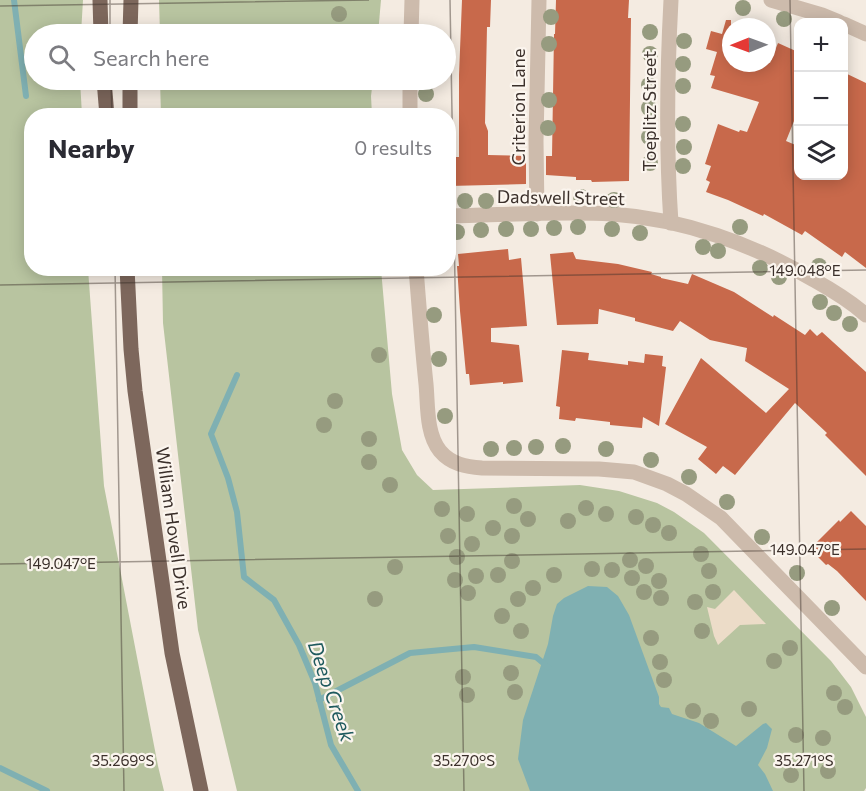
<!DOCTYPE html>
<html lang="en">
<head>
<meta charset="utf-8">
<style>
	:root { --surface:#fff; --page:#f2f2f3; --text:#2b2b33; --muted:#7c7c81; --line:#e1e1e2 }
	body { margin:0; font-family:Commissioner,sans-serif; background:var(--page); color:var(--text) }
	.controls { position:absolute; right:18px; top:18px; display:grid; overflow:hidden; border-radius:12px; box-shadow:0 3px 15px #0003 }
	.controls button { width:54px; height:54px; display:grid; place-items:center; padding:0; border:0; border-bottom:2px solid var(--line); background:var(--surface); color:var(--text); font:30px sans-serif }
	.compass { position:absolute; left:722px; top:18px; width:54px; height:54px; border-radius:50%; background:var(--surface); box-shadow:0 3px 15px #0003; rotate:269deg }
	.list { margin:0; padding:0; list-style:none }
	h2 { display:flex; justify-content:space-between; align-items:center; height:78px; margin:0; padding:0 24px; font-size:26px }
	h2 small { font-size:20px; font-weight:400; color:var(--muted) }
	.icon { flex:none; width:33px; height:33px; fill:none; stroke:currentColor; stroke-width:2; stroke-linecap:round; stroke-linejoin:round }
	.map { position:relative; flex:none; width:866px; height:791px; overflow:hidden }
	.search { position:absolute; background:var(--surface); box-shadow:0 3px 15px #0003; left:24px; top:24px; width:432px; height:66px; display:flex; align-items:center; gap:15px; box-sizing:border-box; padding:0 21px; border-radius:33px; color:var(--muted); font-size:22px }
	.panel { position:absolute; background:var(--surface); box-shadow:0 3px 15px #0003; left:24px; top:108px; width:432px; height:168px; border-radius:24px }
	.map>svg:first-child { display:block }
</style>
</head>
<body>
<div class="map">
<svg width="866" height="791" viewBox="0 0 866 791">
	<rect width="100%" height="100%" fill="#f4ebe1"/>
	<g fill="#b8c4a0">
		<polygon points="0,0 83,0 81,34 34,34 34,80 80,80 82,115 32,116 32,268 88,269 104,486 158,766 164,791 0,791"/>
		<polygon points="159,0 381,0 378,34 160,34"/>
		<polygon points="160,80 373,80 371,96 372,115 161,115"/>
		<polygon points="162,269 381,269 392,394 402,450 417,475 433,490 580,485 619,491 657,503 674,512 704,533 831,661 851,687 866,717 866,788 864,791 237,791 198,630 163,323"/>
	</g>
	<polygon fill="#ecdcc8" points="734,590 766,624 740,625 718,645 714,636 707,607 715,609"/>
	<polygon fill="#7fb0b2" points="588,586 607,587 618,596 629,615 659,697 659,704 661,707 669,708 672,714 699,723 736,746 763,724 766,723 772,729 767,748 758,765 765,774 773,791 530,791 518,759 523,720 548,644 553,616 557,604 564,598"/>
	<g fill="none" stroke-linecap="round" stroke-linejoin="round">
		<g stroke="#7fb0b2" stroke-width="6">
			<polyline points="14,0 26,96"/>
			<polyline points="237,375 211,434 228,478 237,512 244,577 274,600 299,645 315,683 331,745 358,791"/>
			<polyline points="319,700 410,653 474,647 536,657 548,667"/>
			<polyline points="0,768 47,791"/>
		</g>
	</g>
	<g fill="#c8694b">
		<polygon points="462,0 491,0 490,27 487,27 485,123 488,131 488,155 526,156 526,184 449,186 449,157 459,157 459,75"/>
		<polygon points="556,0 629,0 628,18 631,18 629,181 592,182 591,180 576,180 576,177 546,175 546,156 552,156 554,34 555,34"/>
		<polygon points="726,20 731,20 731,63 770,63 778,43 798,52 798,111 786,141 798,146 798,176 843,176 843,72 866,83 866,268 845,252 842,257 805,231 802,235 764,214 763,216 728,200 706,192 710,182 706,180 711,166 705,164 718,124 739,132 740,130 747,132 759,102 711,88 715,76 710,75 717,52 706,49 711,31 722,34"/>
		<polygon points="508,249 509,260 521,258 527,326 491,328 491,342 519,345 523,382 503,384 503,382 470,385 469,374 466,374 460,311 457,266 459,266 458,254"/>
		<polygon points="573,252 576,259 618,264 652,272 651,274 661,277 661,278 688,284 692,274 734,292 773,317 774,315 805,335 810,329 817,336 822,332 866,372 866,476 825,435 827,433 795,403 735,475 723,466 716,474 698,459 707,447 665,424 701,358 766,413 789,389 745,361 747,348 710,340 680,321 673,331 635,321 635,318 599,309 598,324 557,325 550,254"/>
		<polygon points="562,350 589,353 588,360 628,365 628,361 644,363 645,354 663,356 662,366 666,367 659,426 643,417 642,428 610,425 610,422 576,418 575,421 559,419 560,407 556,406"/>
		<polygon points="851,511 866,526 866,601 837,571 828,564 826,565 810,549 839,520 840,522"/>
	</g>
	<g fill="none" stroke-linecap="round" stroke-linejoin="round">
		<g stroke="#cdbbac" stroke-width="15">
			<polyline points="771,0 822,15 839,22"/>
			<polyline points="844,24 866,34"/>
			<polyline points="411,34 412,0"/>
			<polyline points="410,80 410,116"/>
			<polyline points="537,214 536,141 539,0"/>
			<path d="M448,216C503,215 558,211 612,214C683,219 753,244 814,280C832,290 850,301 866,315"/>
			<path d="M671,223C666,149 667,74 671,0"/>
			<path d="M416,268C419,307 422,346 426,384C428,405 426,434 440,451C451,464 466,467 482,468L599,469L634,472L667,484L686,494L721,518L866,667"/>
		</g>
		<g stroke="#7d675c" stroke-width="15">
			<polyline points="100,0 101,34"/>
			<polyline points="130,34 131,0"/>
			<polyline points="104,80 107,116"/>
			<polyline points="130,116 130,80"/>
			<polyline points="127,268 131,349 135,391 172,653 201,791"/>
		</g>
	</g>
	<g fill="#969b7f">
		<circle cx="743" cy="8" r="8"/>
		<circle cx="339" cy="14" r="8"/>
		<circle cx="551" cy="17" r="8"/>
		<circle cx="784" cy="19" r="8"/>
		<circle cx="650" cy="32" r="8"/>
		<circle cx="684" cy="41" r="8"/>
		<circle cx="549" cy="44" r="8"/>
		<circle cx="650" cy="54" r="8"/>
		<circle cx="683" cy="64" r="8"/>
		<circle cx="649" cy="85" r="8"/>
		<circle cx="683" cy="86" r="8"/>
		<circle cx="426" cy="94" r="8"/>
		<circle cx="549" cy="100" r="8"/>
		<circle cx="649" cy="108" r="8"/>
		<circle cx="683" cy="124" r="8"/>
		<circle cx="548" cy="128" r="8"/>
		<circle cx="649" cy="137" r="8"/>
		<circle cx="684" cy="147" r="8"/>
		<circle cx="650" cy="163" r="8"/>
		<circle cx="683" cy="166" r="8"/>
		<circle cx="581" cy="197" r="8"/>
		<circle cx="614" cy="200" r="8"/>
		<circle cx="465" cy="201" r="8"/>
		<circle cx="486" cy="201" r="8"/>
		<circle cx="578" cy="227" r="8"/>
		<circle cx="740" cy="227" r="8"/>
		<circle cx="554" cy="228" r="8"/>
		<circle cx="506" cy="229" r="8"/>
		<circle cx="531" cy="229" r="8"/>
		<circle cx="612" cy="229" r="8"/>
		<circle cx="481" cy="230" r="8"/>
		<circle cx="457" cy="232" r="8"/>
		<circle cx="640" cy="233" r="8"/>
		<circle cx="703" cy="247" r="8"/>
		<circle cx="718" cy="251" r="8"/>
		<circle cx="819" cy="266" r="8"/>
		<circle cx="760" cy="268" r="8"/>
		<circle cx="779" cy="277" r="8"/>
		<circle cx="820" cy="302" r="8"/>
		<circle cx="834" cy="313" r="8"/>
		<circle cx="434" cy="315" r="8"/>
		<circle cx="850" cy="324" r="8"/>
		<circle cx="379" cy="355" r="8"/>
		<circle cx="439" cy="359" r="8"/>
		<circle cx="335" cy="401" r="8"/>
		<circle cx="445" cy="416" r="8"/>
		<circle cx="324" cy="425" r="8"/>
		<circle cx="369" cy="439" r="8"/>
		<circle cx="563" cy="446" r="8"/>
		<circle cx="536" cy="447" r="8"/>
		<circle cx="514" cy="448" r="8"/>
		<circle cx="491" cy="449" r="8"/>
		<circle cx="606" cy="449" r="8"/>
		<circle cx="651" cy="460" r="8"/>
		<circle cx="369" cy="462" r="8"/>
		<circle cx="689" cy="477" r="8"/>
		<circle cx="390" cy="485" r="8"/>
		<circle cx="727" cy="502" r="8"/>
		<circle cx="514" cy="506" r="8"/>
		<circle cx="586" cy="508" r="8"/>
		<circle cx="442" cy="509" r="8"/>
		<circle cx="467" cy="514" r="8"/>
		<circle cx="606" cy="514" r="8"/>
		<circle cx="636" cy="517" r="8"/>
		<circle cx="528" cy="519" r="8"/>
		<circle cx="568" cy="521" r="8"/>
		<circle cx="653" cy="525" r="8"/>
		<circle cx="493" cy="528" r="8"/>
		<circle cx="669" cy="533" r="8"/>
		<circle cx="448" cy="536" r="8"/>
		<circle cx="512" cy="536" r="8"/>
		<circle cx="762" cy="537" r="8"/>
		<circle cx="472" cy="544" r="8"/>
		<circle cx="701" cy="554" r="8"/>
		<circle cx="457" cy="557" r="8"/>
		<circle cx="630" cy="560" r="8"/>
		<circle cx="512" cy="561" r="8"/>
		<circle cx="646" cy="566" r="8"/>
		<circle cx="395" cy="567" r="8"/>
		<circle cx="592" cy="569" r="8"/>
		<circle cx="612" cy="570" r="8"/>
		<circle cx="709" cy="571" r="8"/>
		<circle cx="797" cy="573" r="8"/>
		<circle cx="498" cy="575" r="8"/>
		<circle cx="554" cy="575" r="8"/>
		<circle cx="476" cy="576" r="8"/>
		<circle cx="632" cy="578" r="8"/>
		<circle cx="455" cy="580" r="8"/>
		<circle cx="659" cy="581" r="8"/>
		<circle cx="533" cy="588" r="8"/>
		<circle cx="644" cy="592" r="8"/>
		<circle cx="713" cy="592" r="8"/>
		<circle cx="468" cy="593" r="8"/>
		<circle cx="661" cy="598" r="8"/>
		<circle cx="375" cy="599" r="8"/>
		<circle cx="518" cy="599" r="8"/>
		<circle cx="695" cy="602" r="8"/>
		<circle cx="832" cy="608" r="8"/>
		<circle cx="502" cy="616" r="8"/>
		<circle cx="521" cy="631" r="8"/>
		<circle cx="702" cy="631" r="8"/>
		<circle cx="651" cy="638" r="8"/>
		<circle cx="790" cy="648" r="8"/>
		<circle cx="774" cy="661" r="8"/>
		<circle cx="660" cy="662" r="8"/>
		<circle cx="511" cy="673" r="8"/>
		<circle cx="463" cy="677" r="8"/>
		<circle cx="664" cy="680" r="8"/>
		<circle cx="515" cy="692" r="8"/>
		<circle cx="834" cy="693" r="8"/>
		<circle cx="467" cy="695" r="8"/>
		<circle cx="845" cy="707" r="8"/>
		<circle cx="749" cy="709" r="8"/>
		<circle cx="693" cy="711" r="8"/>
		<circle cx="711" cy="721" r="8"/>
		<circle cx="796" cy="735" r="8"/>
		<circle cx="823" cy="738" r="8"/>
		<circle cx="828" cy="771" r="8"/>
		<circle cx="791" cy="775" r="8"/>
	</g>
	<path fill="none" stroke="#3b302b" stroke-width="1.5" stroke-opacity="0.45" d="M110,0V34M450,0L464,791M790,0L804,791M0,6L369,0M111,80L112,116M115,268L124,791M0,285L866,270M0,564L866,549"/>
	<g text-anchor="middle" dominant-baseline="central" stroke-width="4.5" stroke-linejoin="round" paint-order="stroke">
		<g font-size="18" fill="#3b302b" stroke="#fbf5ee">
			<text transform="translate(518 107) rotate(-90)">Criterion Lane</text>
			<text transform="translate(649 111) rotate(-90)">Toeplitz Street</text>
			<text transform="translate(561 197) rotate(1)">Dadswell Street</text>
			<text transform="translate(174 528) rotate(82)">William Hovell Drive</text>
		</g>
		<g font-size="20" font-style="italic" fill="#1f5a5e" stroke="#fbf5ee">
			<text transform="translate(332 691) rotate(71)">Deep Creek</text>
		</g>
	</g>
	<g font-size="15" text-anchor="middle" fill="#3b302b" stroke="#fbf5ee" stroke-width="4.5" stroke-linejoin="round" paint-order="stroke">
		<text x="805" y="276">149.048°E</text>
		<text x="805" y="555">149.047°E</text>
		<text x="61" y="569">149.047°E</text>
		<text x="123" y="766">35.269°S</text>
		<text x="464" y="766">35.270°S</text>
		<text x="804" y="766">35.271°S</text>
	</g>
</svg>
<div class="controls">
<button>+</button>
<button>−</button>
<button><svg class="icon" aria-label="layers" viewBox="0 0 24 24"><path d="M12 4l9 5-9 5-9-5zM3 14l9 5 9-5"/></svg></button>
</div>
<svg class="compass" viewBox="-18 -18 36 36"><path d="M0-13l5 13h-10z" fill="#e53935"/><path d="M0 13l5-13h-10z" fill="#7c7c81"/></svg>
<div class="search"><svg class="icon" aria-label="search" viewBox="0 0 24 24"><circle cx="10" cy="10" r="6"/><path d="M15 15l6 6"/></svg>Search here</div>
<section class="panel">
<h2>Nearby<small>0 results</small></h2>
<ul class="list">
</ul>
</section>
</div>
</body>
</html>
